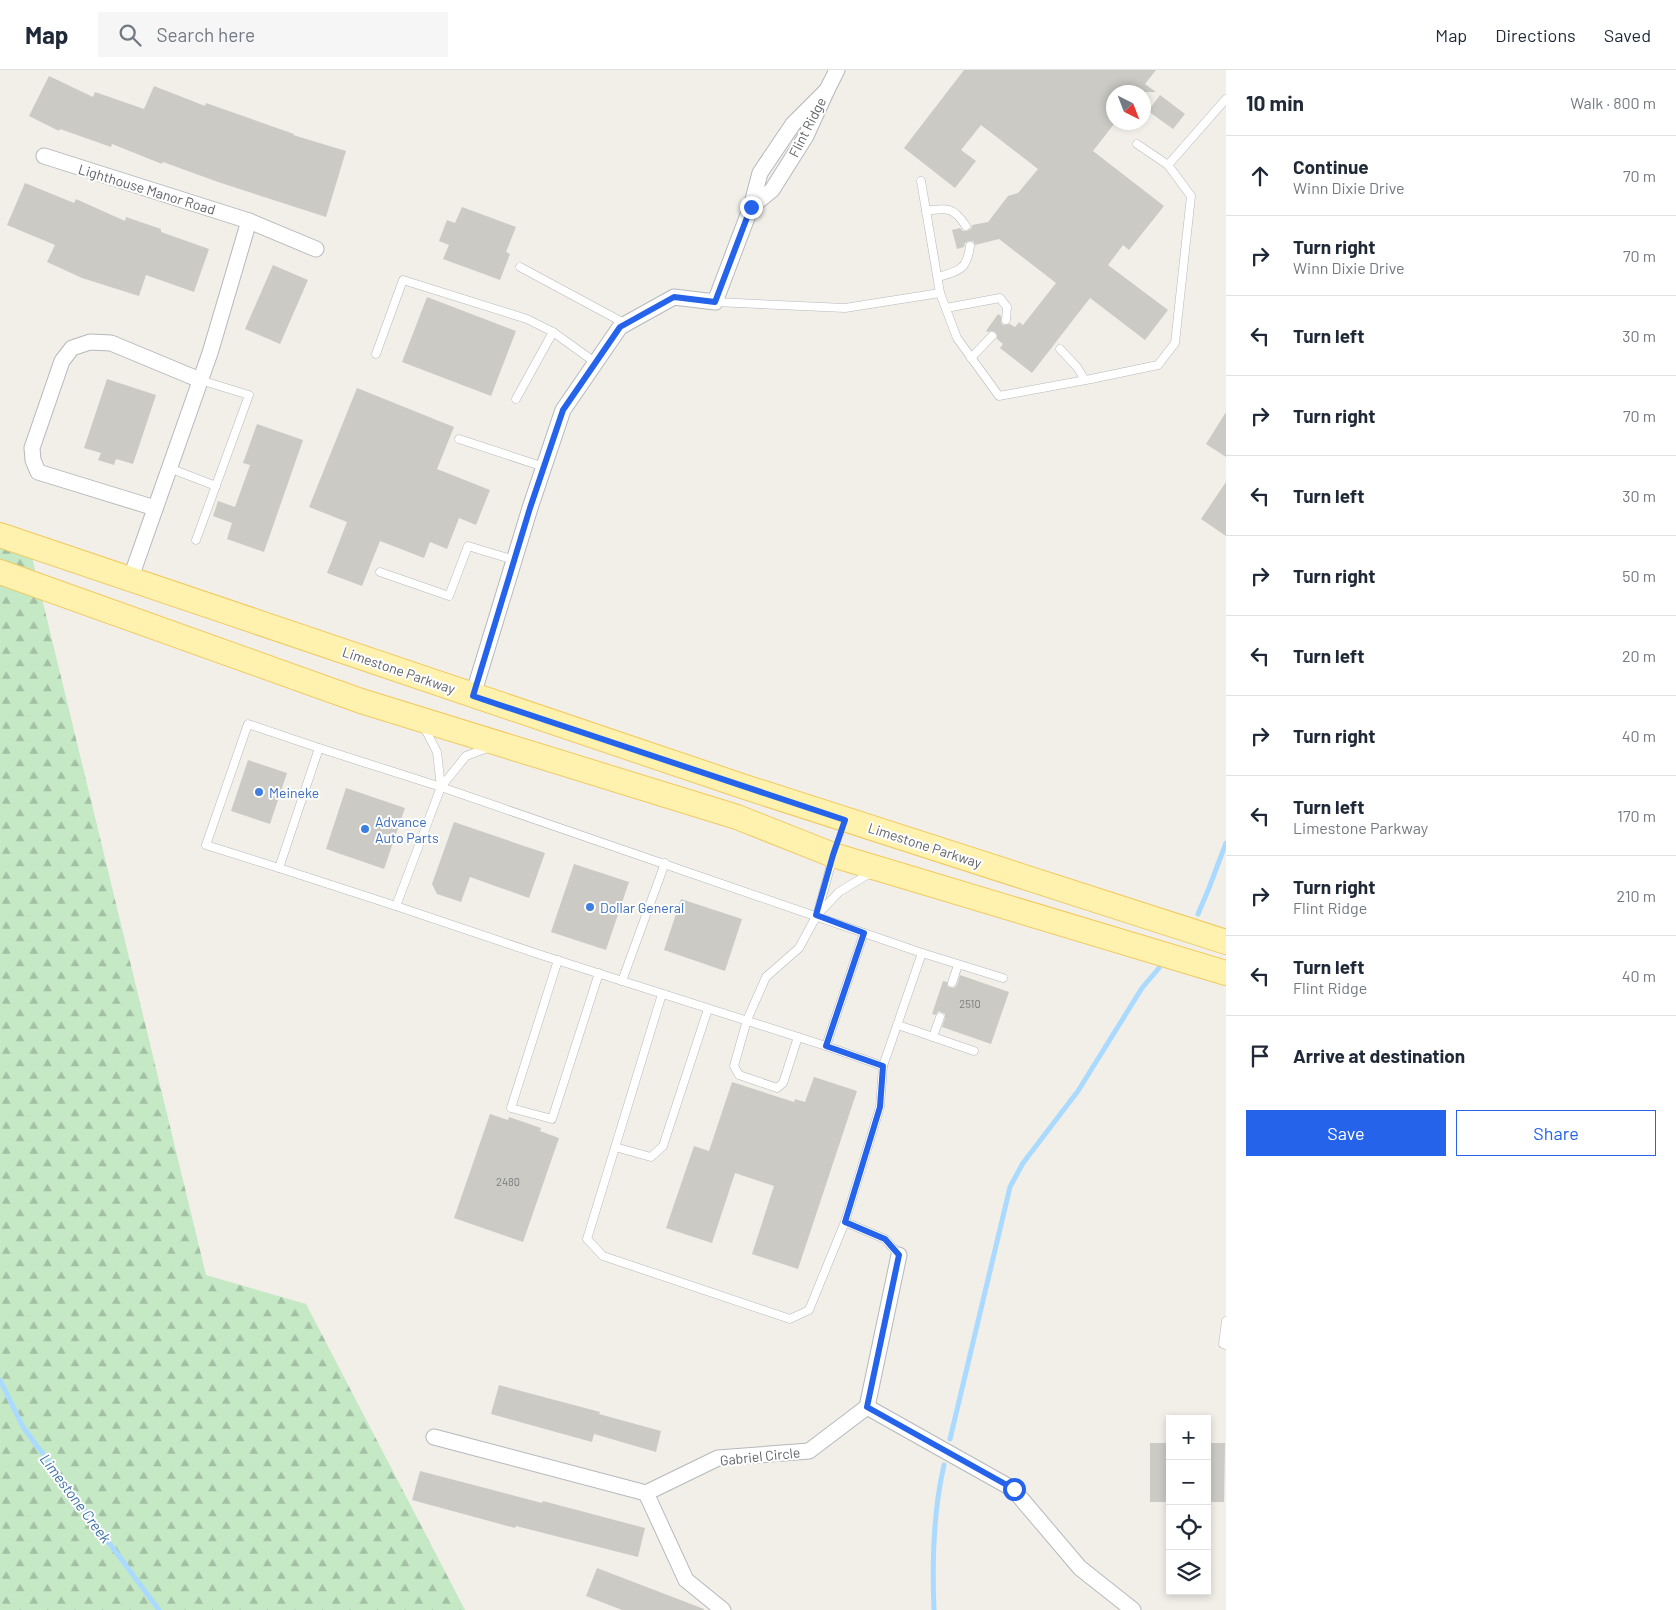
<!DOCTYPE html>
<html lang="en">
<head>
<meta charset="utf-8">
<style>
	:root { --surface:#fff; --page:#f6f6f7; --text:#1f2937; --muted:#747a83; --line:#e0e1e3; --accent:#2563eb }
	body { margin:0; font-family:Barlow,sans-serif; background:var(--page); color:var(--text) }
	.controls { position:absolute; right:15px; bottom:15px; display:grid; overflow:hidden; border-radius:0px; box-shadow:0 2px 8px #0003 }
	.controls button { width:45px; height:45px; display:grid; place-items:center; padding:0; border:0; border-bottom:1px solid var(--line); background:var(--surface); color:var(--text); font:25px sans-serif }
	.compass { position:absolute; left:1106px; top:15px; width:45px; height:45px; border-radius:50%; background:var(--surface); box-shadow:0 2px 8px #0003; rotate:138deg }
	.stop { position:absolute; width:15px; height:15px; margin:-11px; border:4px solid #2563eb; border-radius:50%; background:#fff }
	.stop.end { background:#2563eb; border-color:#fff; box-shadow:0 1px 5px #0008 }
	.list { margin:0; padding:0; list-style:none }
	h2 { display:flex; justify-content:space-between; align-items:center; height:65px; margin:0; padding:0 20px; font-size:21px }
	h2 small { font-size:16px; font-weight:400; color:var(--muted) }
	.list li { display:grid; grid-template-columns:32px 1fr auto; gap:15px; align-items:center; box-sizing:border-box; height:80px; padding:0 20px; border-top:1px solid var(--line) }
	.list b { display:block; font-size:19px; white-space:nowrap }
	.list p { margin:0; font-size:16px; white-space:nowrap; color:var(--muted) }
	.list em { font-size:16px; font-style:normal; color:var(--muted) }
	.actions { display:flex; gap:10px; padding:15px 20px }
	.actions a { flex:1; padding:11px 0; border:1px solid var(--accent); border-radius:0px; text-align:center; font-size:18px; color:var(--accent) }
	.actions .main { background:var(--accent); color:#fff }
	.icon { flex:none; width:28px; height:28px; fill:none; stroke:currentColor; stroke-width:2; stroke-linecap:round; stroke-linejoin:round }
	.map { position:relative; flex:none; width:1226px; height:1540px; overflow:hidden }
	header { display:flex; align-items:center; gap:30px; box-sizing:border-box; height:70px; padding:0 25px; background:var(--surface); border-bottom:1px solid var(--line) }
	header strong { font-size:24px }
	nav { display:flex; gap:28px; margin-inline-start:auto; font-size:18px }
	.search { width:350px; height:45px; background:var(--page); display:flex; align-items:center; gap:12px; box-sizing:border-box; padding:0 18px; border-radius:0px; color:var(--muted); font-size:19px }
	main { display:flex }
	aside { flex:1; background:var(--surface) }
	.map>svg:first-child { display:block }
</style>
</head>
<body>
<header>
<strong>Map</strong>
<div class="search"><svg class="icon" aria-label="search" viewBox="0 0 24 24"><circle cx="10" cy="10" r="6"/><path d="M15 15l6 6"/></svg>Search here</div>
<nav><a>Map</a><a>Directions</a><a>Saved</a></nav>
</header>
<main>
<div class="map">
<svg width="1226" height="1540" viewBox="0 0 1226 1540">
	<defs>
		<pattern id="forest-firs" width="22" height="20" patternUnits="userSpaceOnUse" patternTransform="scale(1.25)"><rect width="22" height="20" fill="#c5e8c5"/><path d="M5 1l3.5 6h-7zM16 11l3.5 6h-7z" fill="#a3c0a4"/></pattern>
	</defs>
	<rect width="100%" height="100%" fill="#f1efe8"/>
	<polygon fill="url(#forest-firs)" points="0,469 30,479 206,1205 306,1234 465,1540 0,1540"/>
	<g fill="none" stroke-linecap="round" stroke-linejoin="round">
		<g stroke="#aadaff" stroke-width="5">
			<polyline points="1198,844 1209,818 1226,773"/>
			<polyline points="0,1310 23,1357 159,1540"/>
			<polyline points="950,1369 1010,1117 1023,1093 1078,1021 1142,918 1159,898"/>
			<path d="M934,1540C932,1492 933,1442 944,1395"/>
		</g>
	</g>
	<g fill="#cccac5">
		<polygon points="964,0 1156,0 1145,14 1156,22 1114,22 1114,54 1093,81 1164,136 1129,180 1123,175 1108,195 1168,240 1145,270 1090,228 1032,303 1000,278 1003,274 997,269 997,265 995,262 991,261 988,262 986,261 998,244 1001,246 1001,252 1003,255 1010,254 1015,257 1019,252 1023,255 1056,213 999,169 975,175 973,171 969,171 965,173 964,177 957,179 952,160 960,158 963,161 967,161 971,159 972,155 988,152 1008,126 1018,123 1038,99 981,55 961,80 976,91 955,118 904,78"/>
		<polygon points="49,6 93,27 95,22 144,39 154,16 205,36 206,33 294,64 293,65 346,81 326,147 218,112 163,92 162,94 112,74 111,77 60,59 59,61 29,46"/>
		<polygon points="1160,25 1185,44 1173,59 1148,41"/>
		<polygon points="25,113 74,133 76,129 125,151 126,147 161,159 161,162 209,179 194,222 146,205 139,226 82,208 47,192 55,175 7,155"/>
		<polygon points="462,137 516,157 506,182 510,184 500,210 443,189 449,175 439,171 447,150 455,153"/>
		<polygon points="273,195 308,210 280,274 245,259"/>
		<polygon points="427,227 516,261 491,326 402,292"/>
		<polygon points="107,309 156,325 133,394 116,389 114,395 98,390 101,383 84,378"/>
		<polygon points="357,318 454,357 437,399 490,420 476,455 459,448 447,479 430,472 424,488 380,471 362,516 327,503 347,452 309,437"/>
		<polygon points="1226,342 1226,387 1206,374"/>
		<polygon points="257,354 303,370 264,482 227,469 232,453 213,446 218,431 235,437 250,395 243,393"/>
		<polygon points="1226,412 1226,466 1201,449"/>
		<polygon points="248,690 287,703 270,754 231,741"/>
		<polygon points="346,718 405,738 384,799 326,779"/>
		<polygon points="454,752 545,783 529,828 470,807 461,832 437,824 432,814"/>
		<polygon points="574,794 629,812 606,880 551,862"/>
		<polygon points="681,829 742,849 725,901 664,880"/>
		<polygon points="960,905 1009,922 991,974 942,957 945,948 945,944 939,941 935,945 932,944 943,911 947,912 948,917 954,918 957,915"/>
		<polygon points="814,1007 857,1021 798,1199 752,1184 774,1116 735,1103 712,1173 666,1158 694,1076 709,1081 732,1012 794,1032 795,1029 805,1032"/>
		<polygon points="490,1044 508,1050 509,1047 541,1058 540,1061 559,1068 523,1172 454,1148"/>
		<polygon points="499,1315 600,1342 599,1344 661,1361 656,1382 594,1364 592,1372 491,1344"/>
		<rect x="1150" y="1373" width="20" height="59"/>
		<polygon points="1207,1373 1225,1373 1224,1432 1207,1432"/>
		<polygon points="420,1401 542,1433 543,1431 645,1458 638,1487 516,1456 515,1458 412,1430"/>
		<polygon points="597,1498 704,1539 704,1540 622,1540 586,1526"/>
	</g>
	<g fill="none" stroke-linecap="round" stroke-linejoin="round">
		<g stroke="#b5b8bc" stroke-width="9">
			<g id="service">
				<polyline points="1137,74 1168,95"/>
				<polyline points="921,111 940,223"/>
				<path d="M926,141C948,137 954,138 966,156"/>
				<polyline points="520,197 626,254"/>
				<path d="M938,207C959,201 967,200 970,176"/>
				<polyline points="715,232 845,238 940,223 957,268 999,326 1091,309 1158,295 1175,273 1191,126 1168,95 1226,29"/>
				<polyline points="946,238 1000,228 1007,237 1006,250"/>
				<polyline points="1060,279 1077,297 1085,310"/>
				<polyline points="376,284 403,210 527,249 553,262 596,293"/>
				<polyline points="971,288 992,266"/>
				<polyline points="516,329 553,262"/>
				<polyline points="459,369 544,397"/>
				<polyline points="169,398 216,416"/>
				<polyline points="196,470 249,325 200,310"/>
				<polyline points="380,502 449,526 468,476 514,490"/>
				<polyline points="423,655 437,682 441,717"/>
				<polyline points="490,677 466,686 441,717 396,836 541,885 826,976"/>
				<polyline points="279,798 206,775 248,654 319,678"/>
				<polyline points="396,836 279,798 319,678 441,717 922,883 883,996 880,1037 845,1152 809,1240 790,1249 603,1186 587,1169 662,924"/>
				<polyline points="818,844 839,822 867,805 872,804"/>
				<polyline points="864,863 826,976 883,996"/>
				<polyline points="922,883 1003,908"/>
				<polyline points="558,890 511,1038 552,1049 599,903"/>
				<polyline points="622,911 665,793"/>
				<polyline points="952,913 958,895"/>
				<polyline points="898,955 974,981"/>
				<polyline points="798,967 783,1013 777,1018 739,1005 734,996 747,950 766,907 799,878 817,845 833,787"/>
				<polyline points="933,967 940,947"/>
				<polyline points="615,1077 651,1087 663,1076 708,939"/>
				<polyline points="845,1152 885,1169 899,1185"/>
				<polyline points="1226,1251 1223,1274 1226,1275"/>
			</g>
		</g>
		<g stroke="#b5b8bc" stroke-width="17">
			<g id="minor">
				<polyline points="44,86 249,151 316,179"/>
				<polyline points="751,137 772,120 806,66 827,20 837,0"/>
				<polyline points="155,438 38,402 33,390 32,378 62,291 72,278 90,272 111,273 200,310"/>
				<polyline points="130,510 210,283 249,151"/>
				<polyline points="473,625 530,438 563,340 620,257 674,227 715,232 751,137 760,103 793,54 827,20"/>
				<polyline points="867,1337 1013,1419 1080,1498 1133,1540"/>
				<polyline points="867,1337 899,1185"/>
				<polyline points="434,1367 646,1423 718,1388 809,1381 867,1337"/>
				<polyline points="646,1423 686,1510 723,1540"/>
			</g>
		</g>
		<g stroke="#f2c960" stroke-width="26">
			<g id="primary">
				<polyline points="0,465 745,717 1226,872"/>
				<polyline points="0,502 361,631 737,747 833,785 1226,903"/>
			</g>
		</g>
		<use href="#service" stroke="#fff" stroke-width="8"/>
		<use href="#minor" stroke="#fff" stroke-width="15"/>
		<use href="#primary" stroke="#fff2af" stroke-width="24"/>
	</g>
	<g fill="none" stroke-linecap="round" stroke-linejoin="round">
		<polyline stroke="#2563eb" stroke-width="6" points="751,137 715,232 674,227 620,257 563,340 530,438 473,626 845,750 833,785 816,845 864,863 826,976 883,996 880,1037 845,1152 885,1169 899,1185 867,1337 1014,1419"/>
	</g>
	<g fill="#3f7fe0" stroke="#fff" stroke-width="2">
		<circle cx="259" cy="722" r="5"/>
		<circle cx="365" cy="759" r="5"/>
		<circle cx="590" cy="837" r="5"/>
	</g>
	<g text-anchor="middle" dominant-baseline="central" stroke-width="4" stroke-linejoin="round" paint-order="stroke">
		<g font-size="11" fill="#7a7d7f">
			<text x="970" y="933">2510</text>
			<text x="508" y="1111">2480</text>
		</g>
		<g font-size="14" fill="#5f6368" stroke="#fff">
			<text transform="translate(807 57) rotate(-63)">Flint Ridge</text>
			<text transform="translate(147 119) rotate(17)">Lighthouse Manor Road</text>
			<text transform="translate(399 600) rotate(19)">Limestone Parkway</text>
			<text transform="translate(925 775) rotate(18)">Limestone Parkway</text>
			<text transform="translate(760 1386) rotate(-6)">Gabriel Circle</text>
		</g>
		<g font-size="14" fill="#366cbe" stroke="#fff" text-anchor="start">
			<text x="269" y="722">Meineke</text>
			<text x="375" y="751">Advance<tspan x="375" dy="16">Auto Parts</tspan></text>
			<text x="600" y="837">Dollar General</text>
		</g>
		<g font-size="15" font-style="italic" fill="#4174aa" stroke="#fff">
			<text transform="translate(76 1428) rotate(53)">Limestone Creek</text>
		</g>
	</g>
</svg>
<div class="controls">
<button>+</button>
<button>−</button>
<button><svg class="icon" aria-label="locate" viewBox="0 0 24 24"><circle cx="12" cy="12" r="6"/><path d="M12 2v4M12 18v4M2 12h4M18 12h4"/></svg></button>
<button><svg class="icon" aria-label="layers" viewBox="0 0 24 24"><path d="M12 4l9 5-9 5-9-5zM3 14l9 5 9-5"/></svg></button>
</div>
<svg class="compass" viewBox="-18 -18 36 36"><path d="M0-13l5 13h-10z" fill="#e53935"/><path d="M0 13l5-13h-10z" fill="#747a83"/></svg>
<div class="stop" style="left:1014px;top:1419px"></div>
<div class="stop end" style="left:751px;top:137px"></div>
</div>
<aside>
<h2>10 min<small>Walk · 800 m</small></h2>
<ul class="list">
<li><svg class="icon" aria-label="ahead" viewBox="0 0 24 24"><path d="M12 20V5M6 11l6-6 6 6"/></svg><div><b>Continue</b><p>Winn Dixie Drive</p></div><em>70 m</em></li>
<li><svg class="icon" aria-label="right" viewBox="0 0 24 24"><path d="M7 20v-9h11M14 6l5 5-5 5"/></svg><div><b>Turn right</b><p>Winn Dixie Drive</p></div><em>70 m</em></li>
<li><svg class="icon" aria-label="left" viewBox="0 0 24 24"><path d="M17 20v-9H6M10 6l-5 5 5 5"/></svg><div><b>Turn left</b></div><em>30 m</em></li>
<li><svg class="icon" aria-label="right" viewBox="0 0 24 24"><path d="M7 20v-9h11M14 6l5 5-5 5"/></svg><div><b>Turn right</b></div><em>70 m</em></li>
<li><svg class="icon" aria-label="left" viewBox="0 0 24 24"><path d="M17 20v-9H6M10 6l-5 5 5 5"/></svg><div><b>Turn left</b></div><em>30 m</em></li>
<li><svg class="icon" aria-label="right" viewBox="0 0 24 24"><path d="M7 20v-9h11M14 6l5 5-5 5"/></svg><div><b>Turn right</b></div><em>50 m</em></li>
<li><svg class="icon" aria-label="left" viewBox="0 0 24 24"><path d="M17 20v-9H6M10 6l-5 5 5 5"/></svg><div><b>Turn left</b></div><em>20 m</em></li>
<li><svg class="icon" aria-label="right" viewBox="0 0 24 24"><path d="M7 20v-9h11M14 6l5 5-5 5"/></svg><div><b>Turn right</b></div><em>40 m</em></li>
<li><svg class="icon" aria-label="left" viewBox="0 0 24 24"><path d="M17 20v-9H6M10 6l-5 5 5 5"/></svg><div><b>Turn left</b><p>Limestone Parkway</p></div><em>170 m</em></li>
<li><svg class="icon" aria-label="right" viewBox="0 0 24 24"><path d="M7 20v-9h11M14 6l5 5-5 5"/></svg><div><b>Turn right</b><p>Flint Ridge</p></div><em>210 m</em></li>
<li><svg class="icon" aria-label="left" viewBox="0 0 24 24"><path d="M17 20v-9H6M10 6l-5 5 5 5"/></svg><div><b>Turn left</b><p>Flint Ridge</p></div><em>40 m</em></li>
<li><svg class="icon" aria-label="arrive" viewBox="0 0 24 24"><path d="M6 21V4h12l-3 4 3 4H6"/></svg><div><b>Arrive at destination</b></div></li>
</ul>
<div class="actions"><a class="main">Save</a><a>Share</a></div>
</aside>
</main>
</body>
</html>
